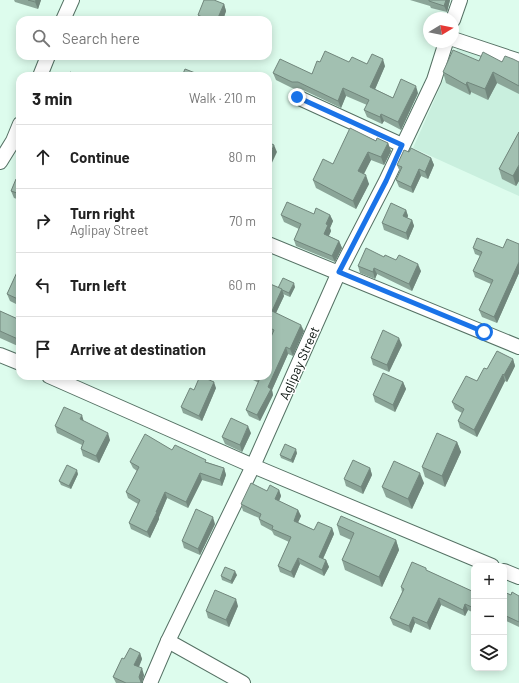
<!DOCTYPE html>
<html lang="en">
<head>
<meta charset="utf-8">
<style>
	:root { --surface:#fff; --page:#f2f2f2; --text:#222; --muted:#767676; --line:#e0e0e0 }
	body { margin:0; font-family:Barlow,sans-serif; background:var(--page); color:var(--text) }
	.controls { position:absolute; right:12px; bottom:12px; display:grid; overflow:hidden; border-radius:8px; box-shadow:0 2px 10px #0003 }
	.controls button { width:36px; height:36px; display:grid; place-items:center; padding:0; border:0; border-bottom:1px solid var(--line); background:var(--surface); color:var(--text); font:20px sans-serif }
	.compass { position:absolute; left:423px; top:12px; width:36px; height:36px; border-radius:50%; background:var(--surface); box-shadow:0 2px 10px #0003; rotate:80deg }
	.stop { position:absolute; width:12px; height:12px; margin:-9px; border:3px solid #1a73e8; border-radius:50%; background:#fff }
	.stop.end { background:#1a73e8; border-color:#fff; box-shadow:0 1px 4px #0008 }
	.list { margin:0; padding:0; list-style:none }
	h2 { display:flex; justify-content:space-between; align-items:center; height:52px; margin:0; padding:0 16px; font-size:17px }
	h2 small { font-size:13px; font-weight:400; color:var(--muted) }
	.list li { display:grid; grid-template-columns:26px 1fr auto; gap:12px; align-items:center; box-sizing:border-box; height:64px; padding:0 16px; border-top:1px solid var(--line) }
	.list b { display:block; font-size:15px; white-space:nowrap }
	.list p { margin:0; font-size:13px; white-space:nowrap; color:var(--muted) }
	.list em { font-size:13px; font-style:normal; color:var(--muted) }
	.icon { flex:none; width:22px; height:22px; fill:none; stroke:currentColor; stroke-width:2; stroke-linecap:round; stroke-linejoin:round }
	.map { position:relative; flex:none; width:519px; height:683px; overflow:hidden }
	.search { position:absolute; background:var(--surface); box-shadow:0 2px 10px #0003; left:16px; top:16px; width:256px; height:44px; display:flex; align-items:center; gap:10px; box-sizing:border-box; padding:0 14px; border-radius:12px; color:var(--muted); font-size:15px }
	.panel { position:absolute; background:var(--surface); box-shadow:0 2px 10px #0003; left:16px; top:72px; width:256px; height:308px; border-radius:12px }
	.map>svg:first-child { display:block }
</style>
</head>
<body>
<div class="map">
<svg width="519" height="683" viewBox="0 0 519 683">
	<rect width="100%" height="100%" fill="#ddfced"/>
	<polygon fill="#c9efde" points="461,40 519,66 519,196 413,148"/>
	<g fill="none" stroke-linecap="round" stroke-linejoin="round">
		<g stroke="#557164" stroke-width="16">
			<g id="minor">
				<polyline points="63,20 72,0"/>
				<polyline points="453,20 460,0"/>
				<polyline points="453,39 519,61"/>
				<polyline points="40,76 48,56"/>
				<polyline points="297,97 402,145"/>
				<polyline points="0,162 13,141 20,124"/>
				<polyline points="268,244 519,347"/>
				<polyline points="0,355 20,363"/>
				<polyline points="49,376 253,466 492,566"/>
				<polyline points="504,571 519,577"/>
				<polyline points="168,641 243,683"/>
				<polyline points="150,683 168,641 253,466 339,272 386,181 434,80 446,42"/>
			</g>
		</g>
		<use href="#minor" stroke="#fff" stroke-width="14"/>
	</g>
	<g fill="#8ba598">
		<polygon points="14,0 41,0 38,9 15,2"/>
		<polygon points="410,0 450,0 447,12 431,8 430,6"/>
		<polygon points="224,4 226,11 223,20 199,20 198,15"/>
		<polygon points="479,61 519,62 519,94 497,83 488,100 471,92 470,95 446,83 443,72"/>
		<polygon points="320,62 349,62 385,66 375,89 393,98 418,93 401,130 384,121 382,124 367,117 364,110 367,105 346,96 341,108 301,89 294,89 276,80 273,73 312,74"/>
		<polygon points="519,132 519,181 516,186 502,179 499,169"/>
		<polygon points="376,141 388,143 391,151 384,165 371,160 363,174 369,184 356,209 316,188 313,180 333,164"/>
		<polygon points="409,152 431,158 434,165 428,179 421,176 413,193 399,187 396,180 400,172 397,165"/>
		<polygon points="20,181 20,200 14,198 11,191"/>
		<polygon points="406,210 408,216 407,218 412,220 414,226 408,240 384,230 382,223"/>
		<polygon points="314,214 330,215 333,221 330,228 331,231 329,236 339,241 342,248 335,262 296,246 294,240 299,229 284,222 281,215"/>
		<polygon points="519,244 519,273 497,323 482,317 479,310 491,284 475,277 473,271 480,256 475,254 473,248 503,248"/>
		<polygon points="384,257 396,260 421,271 412,291 377,274 375,279 360,273 358,266"/>
		<polygon points="20,271 20,306 10,301 7,294"/>
		<polygon points="268,283 278,288 295,287 290,297 283,294 284,296 276,313 304,331 293,356 288,354 272,390 273,395 260,421 249,416 246,410 259,383 249,378 248,376 268,376 272,334 268,332"/>
		<polygon points="0,311 20,320 20,347 0,338"/>
		<polygon points="402,345 389,372 373,365 371,358"/>
		<polygon points="513,359 515,366 507,382 505,381 477,437 460,428 458,421 462,413 455,409 452,402 477,381 487,369"/>
		<polygon points="403,382 406,389 395,412 375,402 373,395"/>
		<polygon points="216,388 202,421 183,413 181,407 194,390"/>
		<polygon points="84,422 110,440 99,463 83,456 81,449 82,445 57,433 55,426"/>
		<polygon points="251,433 242,452 225,444 222,437"/>
		<polygon points="457,442 461,452 445,487 425,477 422,467"/>
		<polygon points="172,450 224,468 226,475 222,486 202,480 188,508 167,498 159,517 159,519 150,538 131,529 129,523 138,504 128,498 126,492 137,471 133,468 130,462"/>
		<polygon points="297,453 293,463 281,458 280,455"/>
		<polygon points="370,468 372,475 363,494 346,486 344,479"/>
		<polygon points="78,474 71,489 61,485 59,481"/>
		<polygon points="424,483 412,509 386,497 382,487"/>
		<polygon points="279,490 281,496 279,501 298,510 301,516 298,522 314,530 332,528 334,534 323,559 326,560 329,567 324,576 300,564 294,578 280,572 278,566 289,542 274,535 272,531 261,525 259,519 259,518 243,511 241,504 267,491"/>
		<polygon points="215,524 200,555 184,548 182,541"/>
		<polygon points="337,525 396,540 399,550 382,587 345,570 342,560 351,540 340,535"/>
		<polygon points="428,571 474,592 474,613 468,610 465,616 441,605 430,630 415,623 411,633 393,625 390,618 402,592 401,587"/>
		<polygon points="237,575 232,584 222,580 221,576"/>
		<polygon points="504,592 511,595 519,596 519,627 504,620"/>
		<polygon points="238,606 229,627 208,618 206,611"/>
		<polygon points="140,653 142,659 139,667 144,675 142,683 116,683 113,677 124,659"/>
	</g>
	<g fill="#71867c">
		<polygon points="36,0 41,0 38,9 35,2"/>
		<polygon points="446,0 450,0 447,12 444,6"/>
		<polygon points="224,4 226,11 223,20 217,20"/>
		<polygon points="383,59 385,66 373,94 370,87"/>
		<polygon points="493,72 497,83 488,100 485,89"/>
		<polygon points="467,82 471,92 470,95 466,85"/>
		<polygon points="416,86 418,93 401,130 398,122"/>
		<polygon points="343,88 346,96 341,108 338,101"/>
		<polygon points="381,114 384,121 382,124 380,117"/>
		<polygon points="388,143 391,151 384,165 381,157"/>
		<polygon points="274,145 277,152 269,169 268,166 268,159"/>
		<polygon points="368,152 371,160 361,180 358,171"/>
		<polygon points="431,158 434,165 428,179 425,172"/>
		<polygon points="519,165 519,181 516,186 513,176"/>
		<polygon points="419,169 421,176 413,193 411,187"/>
		<polygon points="366,175 369,184 356,209 353,201"/>
		<polygon points="269,207 271,214 268,221 268,208"/>
		<polygon points="406,210 408,216 405,223 403,216"/>
		<polygon points="330,215 333,221 330,228 331,231 326,241 324,234 326,224"/>
		<polygon points="412,220 414,226 408,240 406,233"/>
		<polygon points="339,241 342,248 335,262 332,256"/>
		<polygon points="519,262 519,273 497,323 494,317"/>
		<polygon points="418,264 421,271 412,291 409,284"/>
		<polygon points="374,268 377,274 375,279 373,272"/>
		<polygon points="294,283 295,287 290,297 289,293"/>
		<polygon points="282,289 284,296 274,317 272,311"/>
		<polygon points="301,325 304,331 293,356 290,349"/>
		<polygon points="399,338 402,345 389,372 387,365"/>
		<polygon points="286,347 288,354 272,390 273,395 260,421 257,415 268,387"/>
		<polygon points="513,359 515,366 507,382 504,375"/>
		<polygon points="503,374 505,381 477,437 474,430"/>
		<polygon points="214,382 216,388 202,421 199,416"/>
		<polygon points="403,382 406,389 395,412 393,405"/>
		<polygon points="82,415 84,422 80,419"/>
		<polygon points="248,426 251,433 242,452 240,445"/>
		<polygon points="108,433 110,440 99,463 96,456"/>
		<polygon points="457,442 461,452 445,487 442,476"/>
		<polygon points="296,449 297,453 293,463 291,460"/>
		<polygon points="224,468 226,475 222,486 220,480"/>
		<polygon points="370,468 372,475 363,494 361,487"/>
		<polygon points="77,470 78,474 71,489 69,486"/>
		<polygon points="200,473 202,480 188,508 186,502"/>
		<polygon points="420,473 424,483 412,509 408,499"/>
		<polygon points="279,490 281,496 277,506 275,499"/>
		<polygon points="165,492 167,498 159,517 159,519 150,538 147,532"/>
		<polygon points="298,510 301,516 296,527 294,521"/>
		<polygon points="213,517 215,524 200,555 198,549"/>
		<polygon points="332,528 334,534 321,563 319,557"/>
		<polygon points="396,540 399,550 382,587 379,577"/>
		<polygon points="298,558 300,564 294,578 291,572"/>
		<polygon points="326,560 329,567 324,576 322,570"/>
		<polygon points="235,571 237,575 232,584 231,581"/>
		<polygon points="439,598 441,605 430,630 427,623"/>
		<polygon points="236,599 238,606 229,627 226,620"/>
		<polygon points="465,604 468,610 465,616 463,610"/>
		<polygon points="413,617 415,623 411,633 409,626"/>
		<polygon points="140,653 142,659 137,671 134,665"/>
		<polygon points="142,668 144,675 142,683 141,683 139,677"/>
	</g>
	<g fill="#a2c0b1" stroke="#71867c">
		<polygon points="28,0 36,0 35,2"/>
		<polygon points="204,0 214,0 224,4 217,20 208,20 198,15"/>
		<polygon points="429,0 446,0 444,6 429,1"/>
		<polygon points="453,50 479,61 483,52 502,62 505,56 513,59 519,62 519,86 493,72 485,89 467,82 466,85 443,72"/>
		<polygon points="325,51 349,62 352,57 367,64 372,54 383,59 370,87 393,98 401,79 416,86 398,122 381,114 380,117 364,110 369,100 343,88 338,101 298,82 292,82 273,73 280,59 312,74 317,61 320,62"/>
		<polygon points="185,69 203,76 182,76"/>
		<polygon points="70,72 80,76 68,76"/>
		<polygon points="350,128 376,141 377,138 388,143 381,157 368,152 358,171 366,175 353,201 313,180 323,159 333,164"/>
		<polygon points="519,132 519,165 513,176 499,169"/>
		<polygon points="268,142 274,145 268,159"/>
		<polygon points="411,148 431,158 425,172 419,169 411,187 396,180 402,167 397,165 404,150 409,152"/>
		<polygon points="16,179 20,181 20,194 11,191"/>
		<polygon points="287,202 314,214 316,208 330,215 326,224 328,225 324,234 339,241 332,256 294,240 301,224 281,215"/>
		<polygon points="391,203 406,210 403,216 412,220 406,233 382,223"/>
		<polygon points="477,238 503,248 507,239 519,244 519,262 494,317 479,310 493,280 473,271 482,252 473,248"/>
		<polygon points="366,248 384,257 385,255 396,260 399,255 418,264 409,284 374,268 373,272 358,266"/>
		<polygon points="18,270 20,271 20,300 7,294"/>
		<polygon points="283,278 294,283 289,293 278,288"/>
		<polygon points="268,283 282,289 272,311 301,325 290,349 286,347 268,387 271,389 257,415 246,410 260,378 255,376 268,376 268,344 274,330 268,327"/>
		<polygon points="0,311 20,320 20,340 0,331"/>
		<polygon points="383,330 399,338 387,365 371,358"/>
		<polygon points="497,351 513,359 504,375 503,374 474,430 458,421 464,409 452,402 466,376 477,381 484,368 487,369"/>
		<polygon points="383,373 403,382 393,405 373,395"/>
		<polygon points="200,376 214,382 199,416 181,407 190,388 194,390"/>
		<polygon points="64,407 82,415 80,419 108,433 96,456 81,449 84,441 55,426"/>
		<polygon points="231,418 248,426 240,445 222,437"/>
		<polygon points="437,433 457,442 442,476 422,467"/>
		<polygon points="145,434 172,450 175,445 206,460 205,462 224,468 220,480 200,473 186,502 165,492 156,512 157,512 147,532 129,523 140,500 126,492 139,467 130,462"/>
		<polygon points="285,444 296,449 291,460 280,455"/>
		<polygon points="353,460 370,468 361,487 344,479"/>
		<polygon points="394,461 420,473 408,499 382,487"/>
		<polygon points="67,465 77,470 69,486 59,481"/>
		<polygon points="251,483 267,491 270,485 279,490 275,499 298,510 294,521 314,530 318,522 332,528 319,557 326,560 322,570 298,558 291,572 278,566 291,537 272,529 273,526 259,519 261,514 241,504"/>
		<polygon points="196,509 213,517 198,549 182,541"/>
		<polygon points="341,516 396,540 379,577 342,560 354,533 337,525"/>
		<polygon points="412,562 426,568 426,570 474,592 474,608 465,604 463,610 439,598 427,623 413,617 409,626 390,618 404,589 401,587"/>
		<polygon points="225,567 235,571 231,581 221,576"/>
		<polygon points="215,590 236,599 226,620 206,611"/>
		<polygon points="504,592 511,595 512,592 519,596 519,622 504,615"/>
		<polygon points="130,648 140,653 134,665 142,668 139,677 141,682 141,683 126,683 113,677 122,658 124,659"/>
	</g>
	<g fill="none" stroke-linecap="round" stroke-linejoin="round">
		<polyline stroke="#1a73e8" stroke-width="5" points="297,97 402,145 386,181 339,272 484,332"/>
	</g>
	<g text-anchor="middle" dominant-baseline="central" stroke-width="3" stroke-linejoin="round" paint-order="stroke">
		<g font-size="13" fill="#040e09" stroke="#fff">
			<text transform="translate(299 363) rotate(-66)">Aglipay Street</text>
		</g>
	</g>
</svg>
<div class="controls">
<button>+</button>
<button>−</button>
<button><svg class="icon" aria-label="layers" viewBox="0 0 24 24"><path d="M12 4l9 5-9 5-9-5zM3 14l9 5 9-5"/></svg></button>
</div>
<svg class="compass" viewBox="-18 -18 36 36"><path d="M0-13l5 13h-10z" fill="#e53935"/><path d="M0 13l5-13h-10z" fill="#767676"/></svg>
<div class="stop" style="left:484px;top:332px"></div>
<div class="stop end" style="left:297px;top:97px"></div>
<div class="search"><svg class="icon" aria-label="search" viewBox="0 0 24 24"><circle cx="10" cy="10" r="6"/><path d="M15 15l6 6"/></svg>Search here</div>
<section class="panel">
<h2>3 min<small>Walk · 210 m</small></h2>
<ul class="list">
<li><svg class="icon" aria-label="ahead" viewBox="0 0 24 24"><path d="M12 20V5M6 11l6-6 6 6"/></svg><div><b>Continue</b></div><em>80 m</em></li>
<li><svg class="icon" aria-label="right" viewBox="0 0 24 24"><path d="M7 20v-9h11M14 6l5 5-5 5"/></svg><div><b>Turn right</b><p>Aglipay Street</p></div><em>70 m</em></li>
<li><svg class="icon" aria-label="left" viewBox="0 0 24 24"><path d="M17 20v-9H6M10 6l-5 5 5 5"/></svg><div><b>Turn left</b></div><em>60 m</em></li>
<li><svg class="icon" aria-label="arrive" viewBox="0 0 24 24"><path d="M6 21V4h12l-3 4 3 4H6"/></svg><div><b>Arrive at destination</b></div></li>
</ul>
</section>
</div>
</body>
</html>
